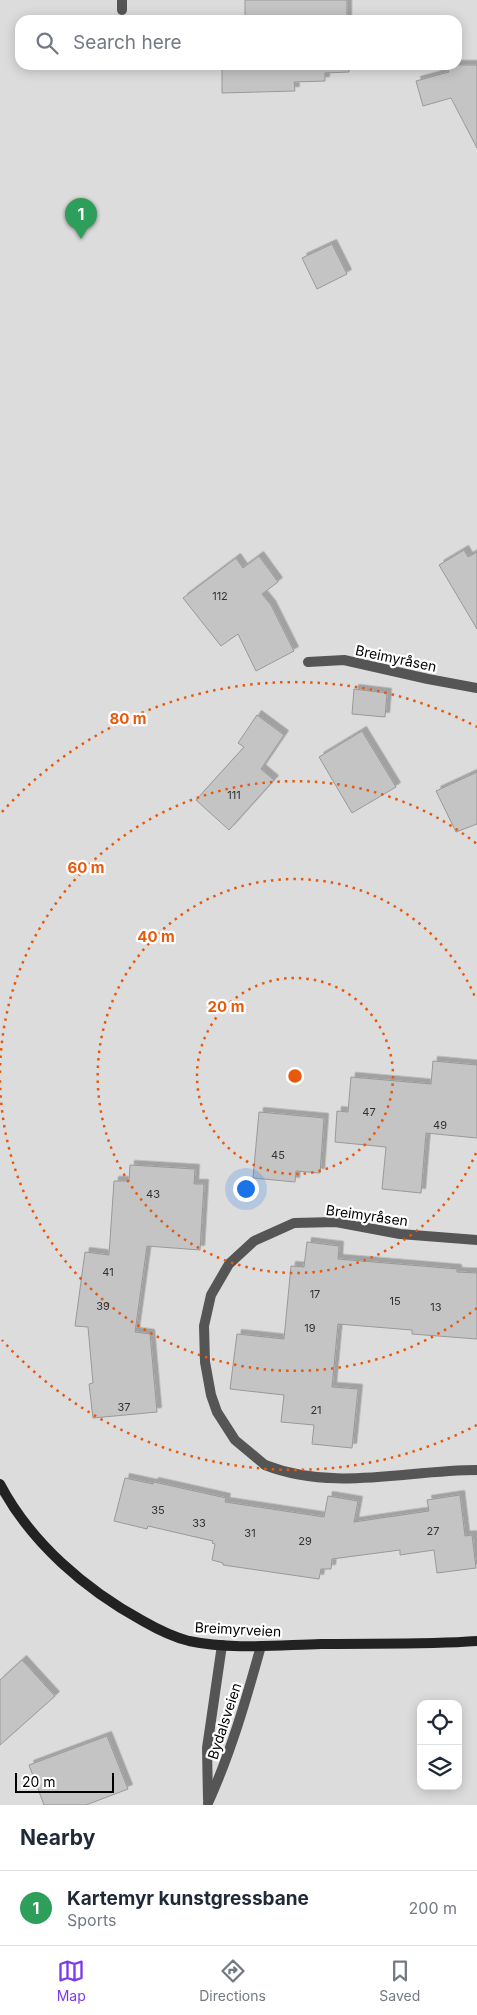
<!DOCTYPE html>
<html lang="en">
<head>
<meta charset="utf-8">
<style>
	:root { --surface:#fff; --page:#f2f2f3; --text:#1f2937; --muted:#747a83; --line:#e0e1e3; --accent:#7c3aed }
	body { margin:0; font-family:Inter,sans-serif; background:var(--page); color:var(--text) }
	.controls { position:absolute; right:15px; bottom:15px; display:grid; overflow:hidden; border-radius:10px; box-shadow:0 2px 12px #0003 }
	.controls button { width:45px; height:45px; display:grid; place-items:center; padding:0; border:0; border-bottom:1px solid var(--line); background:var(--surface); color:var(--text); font:25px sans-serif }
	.scale { position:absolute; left:15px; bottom:12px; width:99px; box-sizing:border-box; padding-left:5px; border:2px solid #000; border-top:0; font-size:14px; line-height:18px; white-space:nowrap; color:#000; -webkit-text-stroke:4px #fff; paint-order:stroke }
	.you { position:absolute; left:245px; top:1188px; width:18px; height:18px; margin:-12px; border:4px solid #fff; border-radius:50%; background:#1a73e8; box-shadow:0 0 0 8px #1a73e833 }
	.badge { display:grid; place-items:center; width:32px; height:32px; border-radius:50%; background:var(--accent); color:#fff; font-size:16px; font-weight:700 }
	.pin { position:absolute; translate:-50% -41px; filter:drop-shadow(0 1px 2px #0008) }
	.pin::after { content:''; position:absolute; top:26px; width:18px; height:15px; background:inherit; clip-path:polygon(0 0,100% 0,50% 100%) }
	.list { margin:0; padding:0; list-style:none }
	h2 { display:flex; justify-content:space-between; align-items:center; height:65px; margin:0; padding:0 20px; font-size:21px }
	h2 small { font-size:16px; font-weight:400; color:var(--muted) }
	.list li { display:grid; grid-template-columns:32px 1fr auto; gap:15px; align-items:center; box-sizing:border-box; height:75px; padding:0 20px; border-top:1px solid var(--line) }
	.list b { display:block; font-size:19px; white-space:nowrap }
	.list p { margin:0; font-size:16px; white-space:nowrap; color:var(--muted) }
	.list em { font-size:16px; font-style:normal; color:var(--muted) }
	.icon { flex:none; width:28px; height:28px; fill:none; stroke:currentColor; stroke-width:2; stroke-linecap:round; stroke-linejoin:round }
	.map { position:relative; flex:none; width:477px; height:1805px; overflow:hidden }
	.search { position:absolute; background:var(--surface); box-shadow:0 2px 12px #0003; left:15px; right:15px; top:15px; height:55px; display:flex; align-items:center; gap:12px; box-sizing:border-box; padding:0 18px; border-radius:15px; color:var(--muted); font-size:19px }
	.sheet { height:140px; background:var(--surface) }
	nav { display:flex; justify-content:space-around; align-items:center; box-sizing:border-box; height:70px; border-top:1px solid var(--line); background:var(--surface); font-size:14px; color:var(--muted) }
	nav a { display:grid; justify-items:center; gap:2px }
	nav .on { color:var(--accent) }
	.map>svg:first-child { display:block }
</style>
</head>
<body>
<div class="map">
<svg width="477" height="1805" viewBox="0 0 477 1805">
	<defs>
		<filter id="shadow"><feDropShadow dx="4.5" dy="-4.5" stdDeviation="0" flood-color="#0004"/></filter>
	</defs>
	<rect width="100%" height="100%" fill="#fff"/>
	<path fill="#dcdcdc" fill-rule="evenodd" d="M0,0H477V1805H0ZM20,20H457V65H20ZM421,1704H458V1786H421Z"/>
	<g fill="#c4c4c4" stroke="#999" filter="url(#shadow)">
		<rect x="245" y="0" width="102" height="20"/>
		<polygon points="222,65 349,65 349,72 325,73 325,81 294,82 295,91 222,93"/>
		<polygon points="447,65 477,65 477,148 451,98 423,106 416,81 449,72"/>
		<polygon points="332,244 347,274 317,289 302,258"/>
		<polygon points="464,550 468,557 477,552 477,629 439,565"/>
		<polygon points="259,556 278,582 262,594 271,605 294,651 256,671 238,634 221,646 183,598 236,558 243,568"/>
		<polygon points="354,689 387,693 385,717 352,714"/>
		<polygon points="257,715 284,735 261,769 274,780 229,830 196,800 244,747 238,743"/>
		<polygon points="362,731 396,787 352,813 319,757"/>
		<polygon points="477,772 477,824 456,832 436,791"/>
		<polygon points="433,1061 477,1065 477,1138 426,1133 421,1193 382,1189 386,1147 335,1142 337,1111 348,1112 351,1077 431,1084"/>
		<polygon points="259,1112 324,1118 320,1173 296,1171 295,1182 253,1178"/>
		<polygon points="130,1165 195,1169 194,1184 204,1184 200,1250 147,1246 135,1332 150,1334 157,1412 93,1418 89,1384 93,1383 88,1327 75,1326 85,1252 109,1255 114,1181 129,1181"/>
		<polygon points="307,1242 339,1246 338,1259 457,1269 457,1272 477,1273 477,1339 412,1334 412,1330 338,1324 332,1387 358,1389 352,1448 312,1444 314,1425 281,1422 284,1395 230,1389 237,1334 284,1339 291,1266 304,1267"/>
		<polygon points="125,1478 153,1484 154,1482 226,1498 225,1502 324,1517 328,1496 358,1501 354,1522 429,1511 427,1500 460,1495 465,1536 472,1535 476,1568 437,1573 434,1550 400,1555 400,1550 332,1559 331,1569 321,1569 319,1579 223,1565 223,1563 212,1560 215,1544 212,1543 213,1541 148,1526 147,1529 114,1521"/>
		<polygon points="22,1660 55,1696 0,1745 0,1680"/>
		<polygon points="107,1736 128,1789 86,1805 44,1805 29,1765"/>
	</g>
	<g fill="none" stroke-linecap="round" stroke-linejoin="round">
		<g stroke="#555" stroke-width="10">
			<polyline points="122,0 122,10"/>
			<path d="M265,1465C334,1492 406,1470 477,1470"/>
		</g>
		<g stroke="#555" stroke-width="10">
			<polyline points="308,662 344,660 428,679 477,688"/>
			<polyline points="265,1465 235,1440 217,1412 211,1395 205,1362 204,1326 211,1295 229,1264 254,1241 294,1223 336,1222 400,1234 477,1240"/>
			<polyline points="208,1799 207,1748 222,1645"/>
			<path d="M208,1803C231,1752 246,1700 261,1646"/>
		</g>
		<path stroke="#222" stroke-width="10" d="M0,1484C31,1543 86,1590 143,1621C157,1629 173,1637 189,1641C232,1650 278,1645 321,1644C373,1643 425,1645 477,1641"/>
	</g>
	<g fill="none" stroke="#e8590c" stroke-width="2.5" stroke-dasharray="2.5 5">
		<circle cx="295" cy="1076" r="98"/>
		<path d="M476 1153A197 197 0 1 1 476 999"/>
		<path d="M477 1308A295 295 0 0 1 0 1079M0 1073A295 295 0 0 1 477 844"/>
		<path d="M477 1425A394 394 0 0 1 2 1340M2 812A394 394 0 0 1 477 727"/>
	</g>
	<g text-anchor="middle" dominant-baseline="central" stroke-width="4.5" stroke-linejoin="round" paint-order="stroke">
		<g font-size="11" fill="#313131">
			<text x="220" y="596">112</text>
			<text x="234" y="795">111</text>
			<text x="369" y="1112">47</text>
			<text x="440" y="1125">49</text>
			<text x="278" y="1155">45</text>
			<text x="153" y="1194">43</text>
			<text x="108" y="1272">41</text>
			<text x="315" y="1294">17</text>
			<text x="395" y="1301">15</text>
			<text x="103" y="1306">39</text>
			<text x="436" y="1307">13</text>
			<text x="310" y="1328">19</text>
			<text x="124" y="1407">37</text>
			<text x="316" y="1410">21</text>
			<text x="158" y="1510">35</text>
			<text x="199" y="1523">33</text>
			<text x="433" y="1531">27</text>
			<text x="250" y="1533">31</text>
			<text x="305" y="1541">29</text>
		</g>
		<g font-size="14" fill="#000" stroke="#fff">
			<text transform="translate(396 658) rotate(12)">Breimyråsen</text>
			<text transform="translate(367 1215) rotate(8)">Breimyråsen</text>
			<text transform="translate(238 1629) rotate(3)">Breimyrveien</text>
			<text transform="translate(224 1721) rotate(-72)">Bydalsveien</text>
		</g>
	</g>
	<circle cx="295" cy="1076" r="8" fill="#e8590c" stroke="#fff" stroke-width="2.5"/>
	<g font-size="15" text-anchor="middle" font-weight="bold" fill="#e8590c" stroke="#fff" stroke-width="4.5" stroke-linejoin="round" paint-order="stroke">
		<text x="128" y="724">80 m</text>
		<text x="86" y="873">60 m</text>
		<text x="156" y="942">40 m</text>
		<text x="226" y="1012">20 m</text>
	</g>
</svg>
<div class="controls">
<button><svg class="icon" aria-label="locate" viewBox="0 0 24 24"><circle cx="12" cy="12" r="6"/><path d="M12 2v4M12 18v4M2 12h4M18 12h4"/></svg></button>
<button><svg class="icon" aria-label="layers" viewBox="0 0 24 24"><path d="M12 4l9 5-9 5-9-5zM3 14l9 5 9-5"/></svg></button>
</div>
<div class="scale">20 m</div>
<div class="you"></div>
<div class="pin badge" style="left:81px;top:239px;background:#2e9e5b">1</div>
<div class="search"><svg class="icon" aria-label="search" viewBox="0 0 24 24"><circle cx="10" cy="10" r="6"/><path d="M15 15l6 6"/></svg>Search here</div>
</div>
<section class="sheet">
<h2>Nearby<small></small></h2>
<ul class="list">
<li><span class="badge" style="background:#2e9e5b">1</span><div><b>Kartemyr kunstgressbane</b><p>Sports</p></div><em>200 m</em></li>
</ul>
</section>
<nav>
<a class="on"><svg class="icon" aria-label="map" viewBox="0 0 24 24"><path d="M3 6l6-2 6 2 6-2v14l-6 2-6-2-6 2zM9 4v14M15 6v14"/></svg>Map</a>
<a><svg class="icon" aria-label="directions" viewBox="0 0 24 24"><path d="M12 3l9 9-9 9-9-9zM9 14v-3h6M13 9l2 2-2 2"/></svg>Directions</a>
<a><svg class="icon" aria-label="saved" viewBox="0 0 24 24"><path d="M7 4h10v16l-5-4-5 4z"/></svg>Saved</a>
</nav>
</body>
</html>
